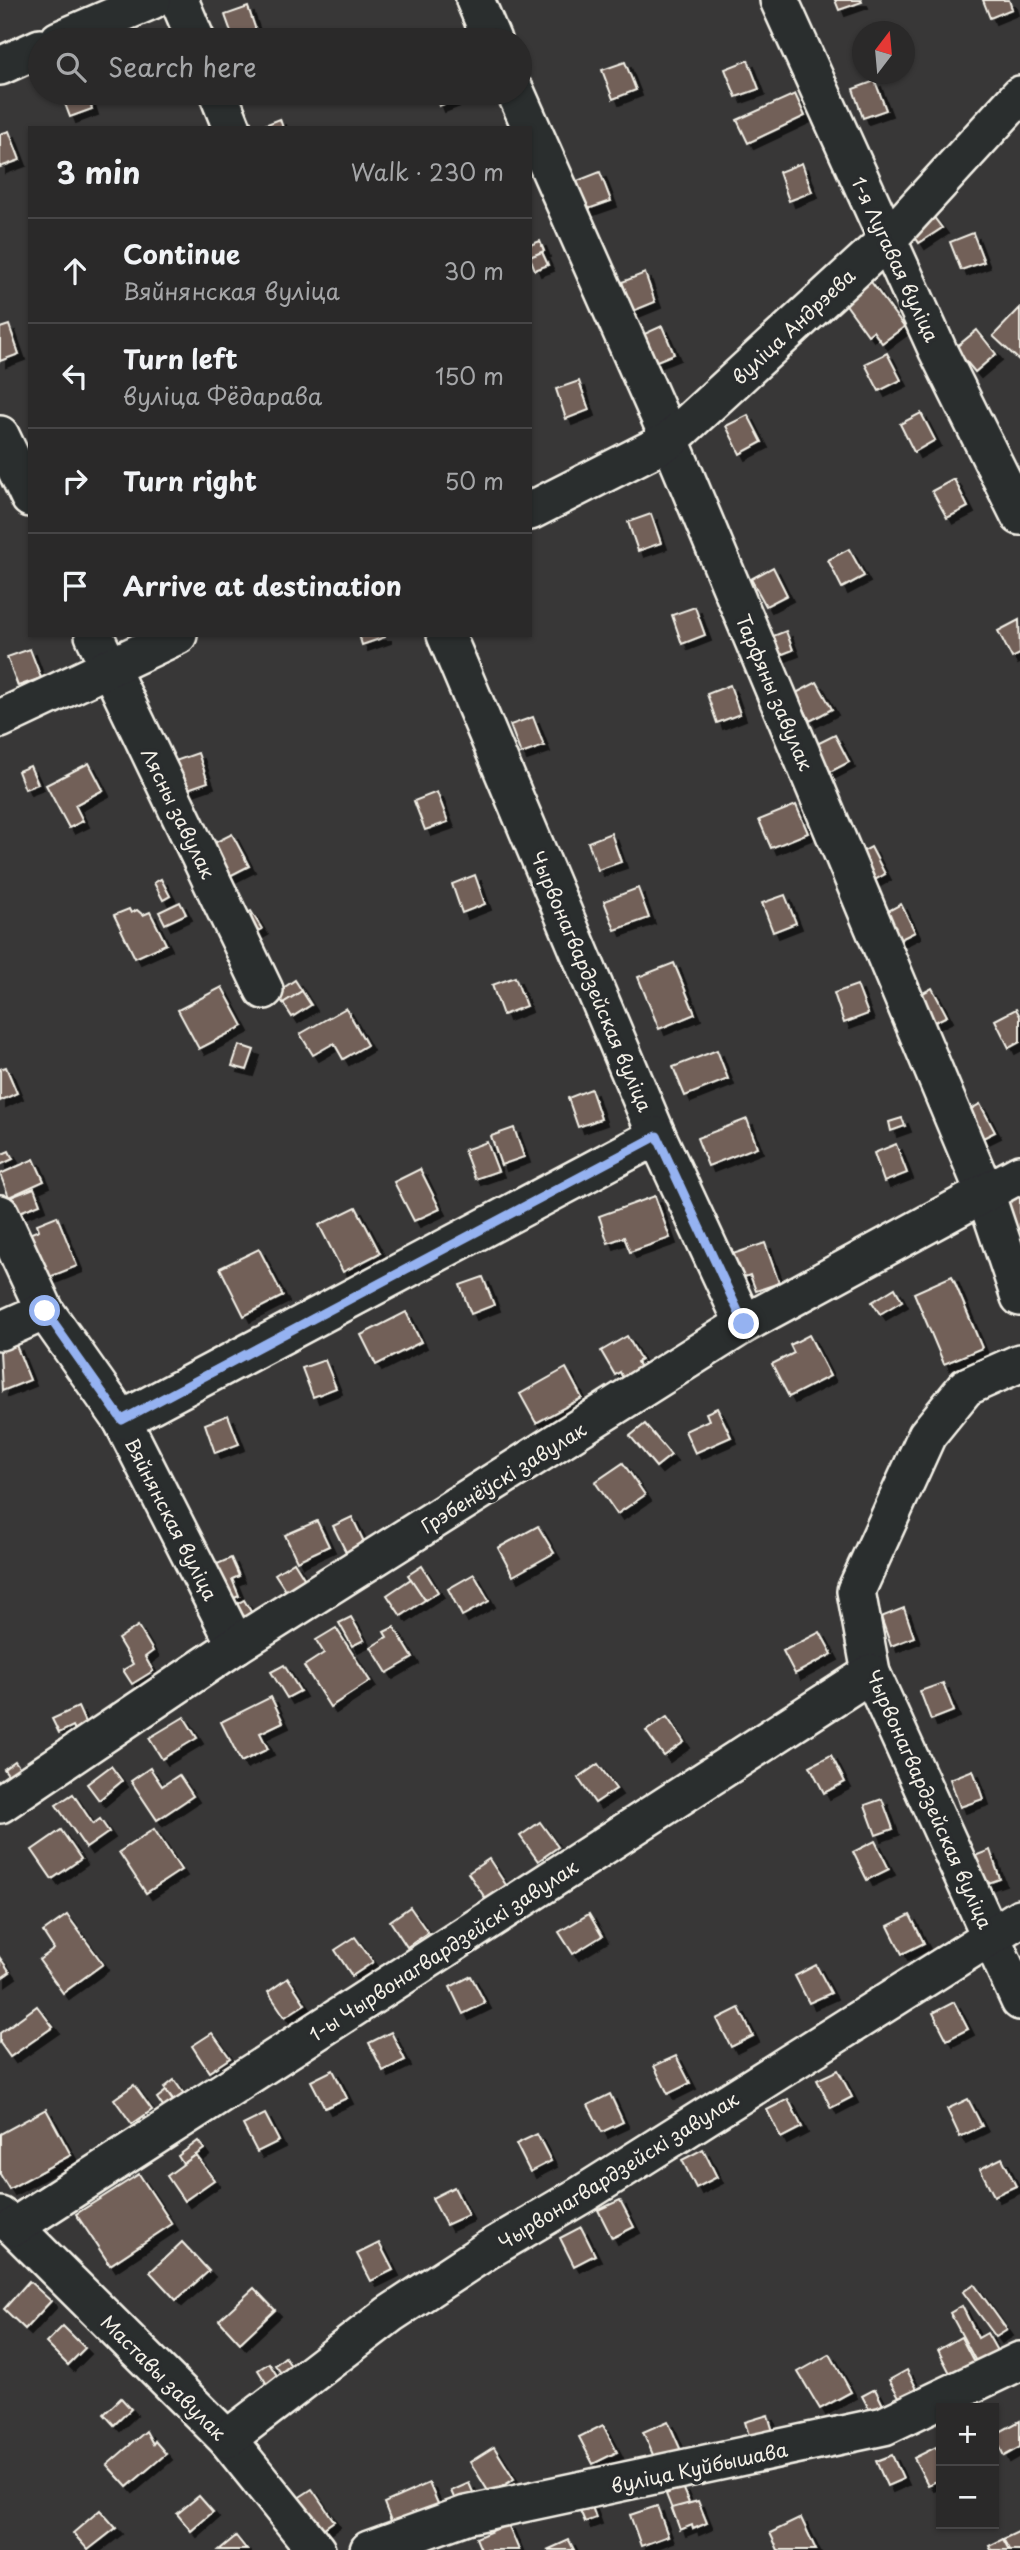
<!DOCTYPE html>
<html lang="en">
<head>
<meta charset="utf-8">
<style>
	:root { --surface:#2a2929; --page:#363535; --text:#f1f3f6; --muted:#a5a6a8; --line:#464546 }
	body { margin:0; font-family:"Playpen Sans",sans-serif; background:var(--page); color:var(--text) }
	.controls { position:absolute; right:21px; bottom:21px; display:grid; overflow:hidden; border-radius:0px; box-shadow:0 2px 5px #0004 }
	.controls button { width:63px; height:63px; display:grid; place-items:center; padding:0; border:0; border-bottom:2px solid var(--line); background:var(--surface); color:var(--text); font:35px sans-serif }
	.compass { position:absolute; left:852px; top:21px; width:63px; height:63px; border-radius:50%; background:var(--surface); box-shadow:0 2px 5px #0004; rotate:16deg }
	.stop { position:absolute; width:21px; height:21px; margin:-16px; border:5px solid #95b2f1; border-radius:50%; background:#fff }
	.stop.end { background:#95b2f1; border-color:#fff; box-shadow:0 2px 7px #0008 }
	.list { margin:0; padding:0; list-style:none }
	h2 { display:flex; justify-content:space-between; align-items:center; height:91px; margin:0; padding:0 28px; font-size:30px }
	h2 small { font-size:23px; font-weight:400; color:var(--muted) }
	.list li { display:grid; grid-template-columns:46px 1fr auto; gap:21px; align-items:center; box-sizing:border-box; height:105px; padding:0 28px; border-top:2px solid var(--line) }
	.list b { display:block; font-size:26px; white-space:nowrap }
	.list p { margin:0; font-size:23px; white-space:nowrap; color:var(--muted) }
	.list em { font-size:23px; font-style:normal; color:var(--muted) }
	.icon { flex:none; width:38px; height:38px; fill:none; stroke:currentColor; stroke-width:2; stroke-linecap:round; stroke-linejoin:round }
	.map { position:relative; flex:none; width:1020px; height:2550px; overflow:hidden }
	.search { position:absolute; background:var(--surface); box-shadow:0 2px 5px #0004; left:28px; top:28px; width:504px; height:77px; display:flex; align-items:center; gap:18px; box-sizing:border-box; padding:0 24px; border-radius:38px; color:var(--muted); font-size:26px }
	.panel { position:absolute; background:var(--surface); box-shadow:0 2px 5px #0004; left:28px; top:126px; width:504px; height:511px; border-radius:0px }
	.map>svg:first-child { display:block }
</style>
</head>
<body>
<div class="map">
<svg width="1020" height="2550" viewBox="0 0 1020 2550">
	<defs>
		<filter id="shadow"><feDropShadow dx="6" dy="6" stdDeviation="0" flood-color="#0009"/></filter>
	</defs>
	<rect width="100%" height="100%" fill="#383737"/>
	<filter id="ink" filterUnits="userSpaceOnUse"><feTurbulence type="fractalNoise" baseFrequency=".0143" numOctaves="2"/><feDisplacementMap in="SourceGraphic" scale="14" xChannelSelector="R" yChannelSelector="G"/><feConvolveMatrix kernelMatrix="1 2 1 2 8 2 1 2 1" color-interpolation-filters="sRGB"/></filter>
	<g filter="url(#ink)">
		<g fill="#726059" stroke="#f4f1e8" stroke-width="2" filter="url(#shadow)">
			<polygon points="835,0 861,0 862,2 839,10"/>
			<polygon points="983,0 1009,0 1012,9 990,18"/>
			<polygon points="248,7 258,36 246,40 234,40 225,15"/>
			<polygon points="748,60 759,89 736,97 725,69"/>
			<polygon points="625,62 636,90 613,99 602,70"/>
			<polygon points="875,81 886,110 863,118 853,89"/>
			<polygon points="61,93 87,93 92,109 70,117"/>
			<polygon points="434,93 460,93 462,97 439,106"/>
			<polygon points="795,94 805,116 748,143 737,120"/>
			<polygon points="280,119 283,128 257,128"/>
			<polygon points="9,131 20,160 0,167 0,134"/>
			<polygon points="802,163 812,192 789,201 779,172"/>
			<polygon points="600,172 611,201 588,209 577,181"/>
			<polygon points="933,216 942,228 919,243 911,230"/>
			<polygon points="973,233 984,262 961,270 950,242"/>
			<polygon points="540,241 544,251 530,257 530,245"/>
			<polygon points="542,252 548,265 535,270 530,257"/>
			<polygon points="645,273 655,302 633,311 622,282"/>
			<polygon points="869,279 904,327 882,343 873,331 868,335 842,299"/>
			<polygon points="1020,308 1020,361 993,336"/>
			<polygon points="9,325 19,354 0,361 0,328"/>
			<polygon points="662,326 674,354 652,363 640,336"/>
			<polygon points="977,330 996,354 975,372 955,348"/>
			<polygon points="887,353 901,380 879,391 865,364"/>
			<polygon points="579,381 589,410 566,419 556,389"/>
			<polygon points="921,413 935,440 914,452 900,424"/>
			<polygon points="748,415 762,442 740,454 726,426"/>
			<polygon points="954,479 968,507 947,518 932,491"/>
			<polygon points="651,514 661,543 638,551 628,522"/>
			<polygon points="849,549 864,576 842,588 828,560"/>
			<polygon points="773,567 787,595 766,606 751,579"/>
			<polygon points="695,607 705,635 682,644 672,615"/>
			<polygon points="1019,620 1020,654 1012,658 998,631"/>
			<polygon points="786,631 793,650 770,659 763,640"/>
			<polygon points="359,635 385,635 385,637 362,645"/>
			<polygon points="30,649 41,678 18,686 7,657"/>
			<polygon points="817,682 832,709 810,721 796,693"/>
			<polygon points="730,685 740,714 717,723 707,694"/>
			<polygon points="533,717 544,746 521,754 510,725"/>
			<polygon points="835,735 849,762 828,773 813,746"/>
			<polygon points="198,753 208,782 185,790 175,761"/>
			<polygon points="89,763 103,790 75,805 83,821 69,828 46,785"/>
			<polygon points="30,766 38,784 25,789 18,771"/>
			<polygon points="437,792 448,822 425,830 414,801"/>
			<polygon points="796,805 808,833 771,848 759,820"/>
			<polygon points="611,833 621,862 598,870 588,842"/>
			<polygon points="232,834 249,866 220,881 204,848"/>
			<polygon points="871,847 885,874 864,886 849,859"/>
			<polygon points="475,875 485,904 462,913 452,884"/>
			<polygon points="161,879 170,896 163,900 154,883"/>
			<polygon points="638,888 649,918 615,930 604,901"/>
			<polygon points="785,895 796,923 773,932 762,903"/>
			<polygon points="180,902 186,914 165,924 159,912"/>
			<polygon points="901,904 915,932 893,943 879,916"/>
			<polygon points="129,909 131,913 137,910 143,915 150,912 166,944 135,958 114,915"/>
			<polygon points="251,911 262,929 236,943 227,925"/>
			<polygon points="674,963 695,1014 659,1029 638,977"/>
			<polygon points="515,977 526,1006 503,1015 492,985"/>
			<polygon points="295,980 302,991 283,1003 276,993"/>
			<polygon points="857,985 868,1014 844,1023 834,993"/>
			<polygon points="222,987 243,1026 199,1049 178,1010"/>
			<polygon points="932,988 947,1016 925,1027 910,1000"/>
			<polygon points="302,991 311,1005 292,1017 283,1003"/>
			<polygon points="346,1008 367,1045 343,1059 334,1043 313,1055 300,1034"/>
			<polygon points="1016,1009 1020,1016 1020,1042 1009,1048 995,1020"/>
			<polygon points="239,1045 254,1050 247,1070 232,1066"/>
			<polygon points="717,1050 728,1079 685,1096 673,1067"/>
			<polygon points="6,1067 17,1093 0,1101 0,1069"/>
			<polygon points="591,1089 601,1119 578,1127 568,1098"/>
			<polygon points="980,1104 995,1132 973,1143 959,1116"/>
			<polygon points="902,1118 905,1126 891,1131 889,1122"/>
			<polygon points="747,1119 757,1147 708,1166 697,1138"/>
			<polygon points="514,1128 524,1157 501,1165 491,1136"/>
			<polygon points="487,1142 498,1171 475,1179 464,1150"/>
			<polygon points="896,1144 907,1173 884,1182 874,1153"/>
			<polygon points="9,1151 13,1159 0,1165 0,1155"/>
			<polygon points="34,1159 44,1181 9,1197 0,1174"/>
			<polygon points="420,1169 440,1209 414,1221 394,1182"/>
			<polygon points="34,1188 40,1204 17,1213 11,1197"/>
			<polygon points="655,1196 670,1238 630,1252 624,1237 608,1243 599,1216"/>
			<polygon points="1020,1196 1020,1229 1010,1234 996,1208"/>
			<polygon points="356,1207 380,1253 343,1272 319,1225"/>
			<polygon points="57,1216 77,1266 42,1280 24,1236 39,1230 37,1224"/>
			<polygon points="765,1243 779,1283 756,1291 750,1275 733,1281 724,1257"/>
			<polygon points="259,1249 283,1296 244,1316 220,1268"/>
			<polygon points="952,1276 982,1348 944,1364 914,1293"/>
			<polygon points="483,1277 494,1305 471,1314 460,1285"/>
			<polygon points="895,1288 902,1301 880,1314 872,1302"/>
			<polygon points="406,1312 421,1342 376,1365 361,1335"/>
			<polygon points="809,1335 830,1376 789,1397 772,1364 794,1353 790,1345"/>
			<polygon points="627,1336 641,1360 637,1362 642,1372 625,1382 620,1372 615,1375 601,1351"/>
			<polygon points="16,1345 30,1380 2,1391 0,1351"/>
			<polygon points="325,1360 336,1388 313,1397 302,1368"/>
			<polygon points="566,1368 582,1398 536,1423 520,1394"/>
			<polygon points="717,1408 731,1437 695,1453 685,1431 709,1420 706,1413"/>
			<polygon points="228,1415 239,1444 215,1453 205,1424"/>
			<polygon points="645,1424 671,1455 656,1467 630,1436"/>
			<polygon points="623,1463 645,1495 617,1514 595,1482"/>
			<polygon points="352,1517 365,1544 347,1554 333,1526"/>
			<polygon points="317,1521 329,1546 297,1561 285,1535"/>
			<polygon points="538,1526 554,1553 513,1576 498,1548"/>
			<polygon points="231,1558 239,1576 232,1579 239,1596 207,1610 192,1575"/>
			<polygon points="294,1562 307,1583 288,1594 275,1574"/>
			<polygon points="422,1566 438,1592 425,1600 408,1575"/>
			<polygon points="474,1574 489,1601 462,1616 448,1589"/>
			<polygon points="411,1579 425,1600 401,1616 387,1595"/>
			<polygon points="244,1600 253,1615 225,1630 217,1615"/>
			<polygon points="904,1608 914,1637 891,1646 881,1617"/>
			<polygon points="351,1617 364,1640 352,1646 339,1623"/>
			<polygon points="138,1626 153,1651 145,1657 153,1671 132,1684 123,1670 133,1664 118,1639"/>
			<polygon points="394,1627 413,1658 387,1673 371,1647 387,1637 384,1632"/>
			<polygon points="336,1628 370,1681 330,1707 304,1666 324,1653 316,1640"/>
			<polygon points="820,1632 832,1654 795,1674 783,1651"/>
			<polygon points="284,1665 300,1691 287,1698 271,1672"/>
			<polygon points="943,1683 954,1711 931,1720 920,1691"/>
			<polygon points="271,1697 283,1722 260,1733 268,1749 241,1762 221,1722"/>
			<polygon points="78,1707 87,1727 76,1732 73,1726 59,1733 52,1719"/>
			<polygon points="184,1717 197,1738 162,1759 149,1738"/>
			<polygon points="667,1717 684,1742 664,1756 646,1731"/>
			<polygon points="831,1755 845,1782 824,1793 810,1766"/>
			<polygon points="15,1761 28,1779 17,1787 4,1769"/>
			<polygon points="598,1764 616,1789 595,1803 578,1778"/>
			<polygon points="111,1766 122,1781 99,1800 87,1784"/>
			<polygon points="150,1768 162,1786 179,1775 193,1796 157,1820 131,1781"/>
			<polygon points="973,1770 983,1799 960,1807 950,1779"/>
			<polygon points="73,1794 93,1824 100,1819 109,1832 86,1848 56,1805"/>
			<polygon points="882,1799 893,1829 876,1835 865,1805"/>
			<polygon points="540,1822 558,1847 538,1861 520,1836"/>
			<polygon points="154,1829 181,1870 146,1893 119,1852"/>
			<polygon points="61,1830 81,1859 52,1879 32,1850"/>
			<polygon points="875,1841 889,1869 867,1880 853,1852"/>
			<polygon points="990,1850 1000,1879 977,1887 967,1859"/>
			<polygon points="489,1859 506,1885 486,1899 468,1873"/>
			<polygon points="410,1907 428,1933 407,1947 390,1921"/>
			<polygon points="589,1914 602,1936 573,1954 559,1932"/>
			<polygon points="67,1915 103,1964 63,1993 39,1960 54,1949 43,1932"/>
			<polygon points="910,1915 924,1943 902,1954 888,1926"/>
			<polygon points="355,1937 373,1962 352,1976 335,1950"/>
			<polygon points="0,1958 10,1972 0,1979"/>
			<polygon points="816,1965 831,1993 809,2003 795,1976"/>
			<polygon points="471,1976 485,2003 463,2014 450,1987"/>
			<polygon points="288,1978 305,2004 285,2017 268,1992"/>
			<polygon points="954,2002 968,2029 947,2040 933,2013"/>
			<polygon points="37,2006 53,2027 10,2057 0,2043 0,2033"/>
			<polygon points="739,2008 753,2036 731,2047 717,2019"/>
			<polygon points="391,2032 405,2060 383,2071 369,2043"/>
			<polygon points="212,2033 230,2058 209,2072 192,2046"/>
			<polygon points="676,2056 690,2083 668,2094 654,2066"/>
			<polygon points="333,2070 347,2098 325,2108 311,2081"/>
			<polygon points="838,2070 852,2097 831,2108 817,2080"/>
			<polygon points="174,2080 186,2097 176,2104 164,2088"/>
			<polygon points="134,2085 152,2110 132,2124 114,2099"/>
			<polygon points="166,2091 177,2107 167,2113 157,2098"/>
			<polygon points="610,2094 623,2122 602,2132 588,2105"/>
			<polygon points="788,2099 802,2127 781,2138 767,2110"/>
			<polygon points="968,2099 982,2126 960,2137 947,2109"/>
			<polygon points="46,2109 71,2155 9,2189 0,2174 0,2134"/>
			<polygon points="265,2114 279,2141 257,2152 243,2125"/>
			<polygon points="537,2134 551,2161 530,2172 516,2144"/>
			<polygon points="198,2141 204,2149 183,2164 178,2156"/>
			<polygon points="703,2149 717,2177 696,2188 682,2160"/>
			<polygon points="196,2155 214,2180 184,2201 167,2176"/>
			<polygon points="1002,2158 1016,2186 994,2196 980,2169"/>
			<polygon points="139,2174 172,2224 110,2265 76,2214"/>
			<polygon points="454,2187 468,2215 446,2225 432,2198"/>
			<polygon points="620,2200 634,2227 612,2238 598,2210"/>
			<polygon points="581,2227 595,2255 574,2266 560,2238"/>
			<polygon points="182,2242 209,2271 176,2300 150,2272"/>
			<polygon points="379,2243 393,2270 371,2281 357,2254"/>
			<polygon points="29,2281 51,2301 25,2329 4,2309"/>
			<polygon points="974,2284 1007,2330 996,2337 963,2292"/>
			<polygon points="254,2288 275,2310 240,2343 219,2320"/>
			<polygon points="962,2306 978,2338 987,2333 1001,2358 980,2369 950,2313"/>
			<polygon points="63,2326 85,2348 68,2365 46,2343"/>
			<polygon points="961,2337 975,2364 952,2377 938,2350"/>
			<polygon points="830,2354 851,2392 820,2409 798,2372"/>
			<polygon points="285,2357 295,2372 285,2378 275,2365"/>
			<polygon points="269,2363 281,2382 270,2389 258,2370"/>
			<polygon points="907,2370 918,2391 901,2400 889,2380"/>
			<polygon points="875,2389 884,2407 871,2413 862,2396"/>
			<polygon points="121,2398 131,2409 114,2425 104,2414"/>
			<polygon points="768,2415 777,2445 754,2452 745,2422"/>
			<polygon points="668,2421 682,2453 657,2464 643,2432"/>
			<polygon points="1020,2421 1020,2447 1004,2456 994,2435"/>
			<polygon points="603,2425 617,2452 593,2464 579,2437"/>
			<polygon points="146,2431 153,2444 155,2441 166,2454 127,2487 107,2465"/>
			<polygon points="494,2447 514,2479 490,2494 470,2462"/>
			<polygon points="936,2447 941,2458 941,2479 928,2485 914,2458"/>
			<polygon points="892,2455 903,2479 887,2486 876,2461"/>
			<polygon points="429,2483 439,2506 393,2526 384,2503"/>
			<polygon points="469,2483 478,2504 460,2511 451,2491"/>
			<polygon points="682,2487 692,2510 675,2517 666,2494"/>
			<polygon points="312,2489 334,2521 314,2535 292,2502"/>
			<polygon points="199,2496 213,2512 191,2531 177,2514"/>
			<polygon points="698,2501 707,2523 693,2529 692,2525 680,2530 672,2508"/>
			<polygon points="591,2504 596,2518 585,2522 579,2508"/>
			<polygon points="657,2506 668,2536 641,2546 630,2515"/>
			<polygon points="100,2510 116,2528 88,2550 73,2533"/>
			<polygon points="801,2518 816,2550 778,2550 770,2533"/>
			<polygon points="508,2524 519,2550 481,2550 476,2538"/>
			<polygon points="1020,2531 1020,2550 1009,2550 1003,2539"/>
			<polygon points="236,2536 247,2550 219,2550"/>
			<polygon points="1003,2539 1009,2550 991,2550 989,2546"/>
			<polygon points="569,2540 574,2550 547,2550"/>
		</g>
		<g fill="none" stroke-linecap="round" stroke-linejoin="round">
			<g stroke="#f4f1e8" stroke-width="42">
				<g id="minor">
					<polyline points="179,0 196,40"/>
					<polyline points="475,0 492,40"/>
					<polyline points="779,0 938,351 1020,516"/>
					<polyline points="59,40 152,0"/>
					<polyline points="0,66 40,48"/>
					<polyline points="218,93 232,128"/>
					<polyline points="516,93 670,440 985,1193 1020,1297"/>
					<polyline points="0,435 30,498"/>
					<polyline points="530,511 670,440 887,240 1020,95"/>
					<polyline points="94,635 264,990"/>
					<polyline points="446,635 657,1136 744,1324"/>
					<polyline points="0,719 178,635"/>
					<polyline points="0,1214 45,1311 122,1420 236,1645"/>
					<polyline points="0,1331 45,1311"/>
					<polyline points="1020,1363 966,1387 927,1435 856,1591 871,1673 1020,2001"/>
					<polyline points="122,1420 657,1136"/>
					<polyline points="0,1804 236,1645 744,1324 1020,1174"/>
					<polyline points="0,2216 14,2227 227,2439 316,2550"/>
					<polyline points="14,2227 871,1673"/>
					<polyline points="227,2439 390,2314 486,2251 583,2194 1020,1918"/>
					<polyline points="369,2550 466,2515 884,2426 1020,2361"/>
				</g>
			</g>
			<use href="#minor" stroke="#2a2d2e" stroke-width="37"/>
		</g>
	</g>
	<g fill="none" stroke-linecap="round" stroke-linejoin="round" filter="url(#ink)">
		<polyline stroke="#95b2f1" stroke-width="9" points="45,1311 122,1420 657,1136 744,1324"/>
	</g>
	<g text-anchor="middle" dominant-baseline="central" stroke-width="7" stroke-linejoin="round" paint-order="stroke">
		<g font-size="19" fill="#f4f1e8" stroke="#2a2d2e">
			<text transform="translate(896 259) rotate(65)">1-я Лугавая вуліца</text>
			<text transform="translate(793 326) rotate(-43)">вуліца Андрэева</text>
			<text transform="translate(775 692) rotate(67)">Тарфяны завулак</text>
			<text transform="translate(179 813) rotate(64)">Лясны завулак</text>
			<text transform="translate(592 981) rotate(67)">Чырвонагвардзейская вуліца</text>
			<text transform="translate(503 1477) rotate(-32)">Грэбенёўскі завулак</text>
			<text transform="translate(172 1519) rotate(63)">Вяйнянская вуліца</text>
			<text transform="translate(930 1799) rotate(66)">Чырвонагвардзейская вуліца</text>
			<text transform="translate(443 1950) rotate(-33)">1-ы Чырвонагвардзейскі завулак</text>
			<text transform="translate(618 2170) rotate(-32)">Чырвонагвардзейскі завулак</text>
			<text transform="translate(164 2377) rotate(45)">Маставы завулак</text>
			<text transform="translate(699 2467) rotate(-12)">вуліца Куйбышава</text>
		</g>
	</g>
</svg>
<div class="controls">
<button>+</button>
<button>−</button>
</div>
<svg class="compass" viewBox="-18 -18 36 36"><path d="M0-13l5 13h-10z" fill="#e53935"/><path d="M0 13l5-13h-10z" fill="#a5a6a8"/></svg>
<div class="stop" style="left:45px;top:1311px"></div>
<div class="stop end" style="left:744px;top:1324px"></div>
<div class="search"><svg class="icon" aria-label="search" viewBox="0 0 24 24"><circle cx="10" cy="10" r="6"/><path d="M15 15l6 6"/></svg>Search here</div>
<section class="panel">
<h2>3 min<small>Walk · 230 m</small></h2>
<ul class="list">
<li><svg class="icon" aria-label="ahead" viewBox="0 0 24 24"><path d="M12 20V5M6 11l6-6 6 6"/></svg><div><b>Continue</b><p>Вяйнянская вуліца</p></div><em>30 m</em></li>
<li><svg class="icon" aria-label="left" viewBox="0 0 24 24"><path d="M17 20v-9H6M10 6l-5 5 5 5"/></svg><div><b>Turn left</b><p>вуліца Фёдарава</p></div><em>150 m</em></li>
<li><svg class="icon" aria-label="right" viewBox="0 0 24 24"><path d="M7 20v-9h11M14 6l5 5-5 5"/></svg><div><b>Turn right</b></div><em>50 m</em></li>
<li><svg class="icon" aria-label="arrive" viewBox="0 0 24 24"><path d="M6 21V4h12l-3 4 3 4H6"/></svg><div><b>Arrive at destination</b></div></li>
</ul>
</section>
</div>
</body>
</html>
